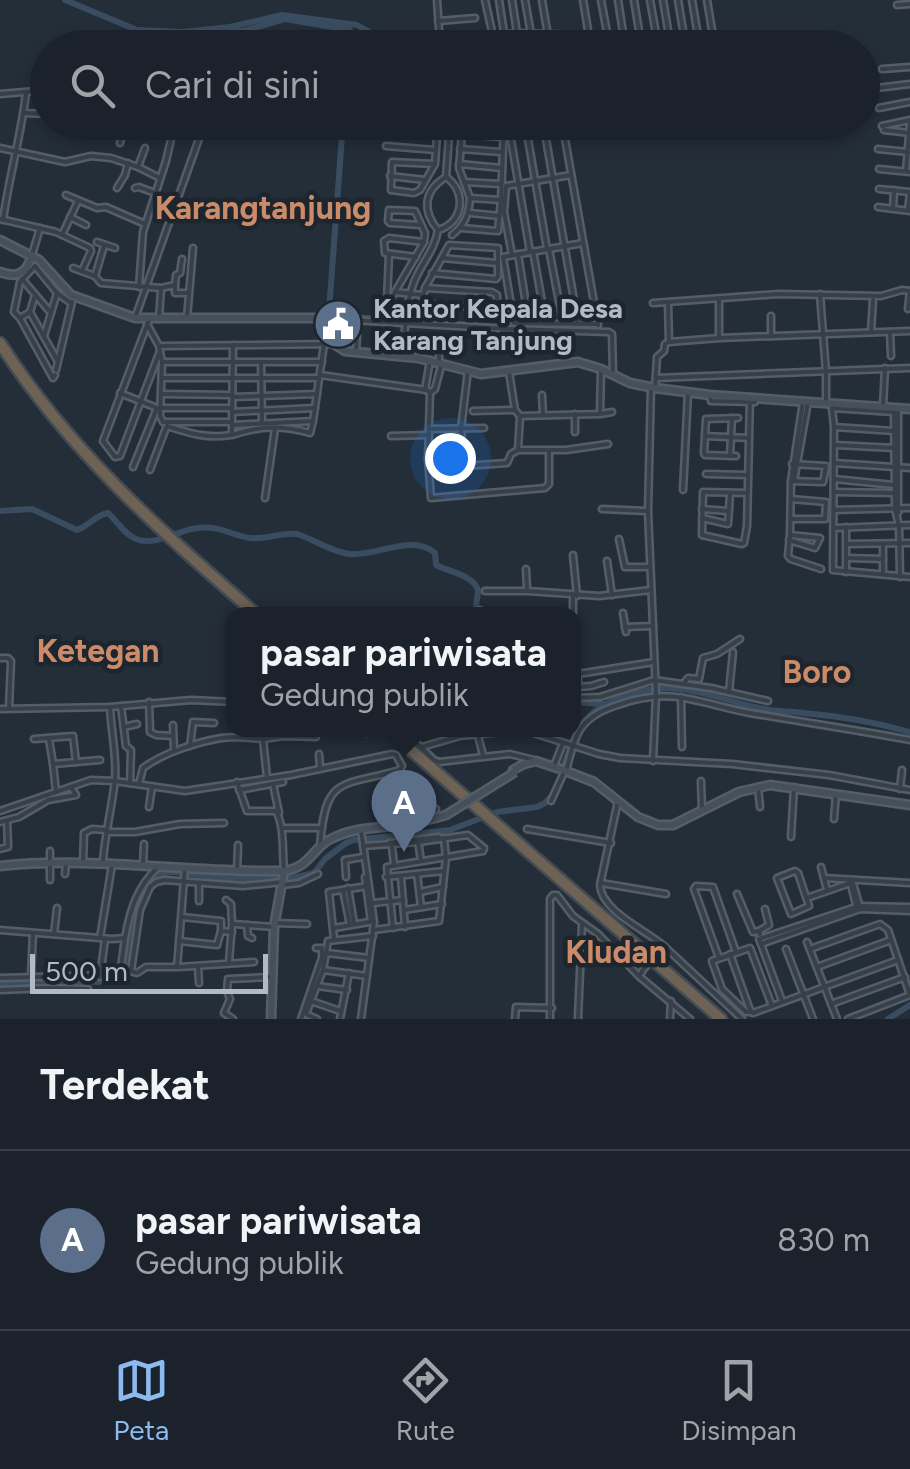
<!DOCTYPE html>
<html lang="id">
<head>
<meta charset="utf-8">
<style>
	:root { --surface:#1b222b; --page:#242a33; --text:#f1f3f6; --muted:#a0a4a9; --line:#393f47; --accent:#8ebbef }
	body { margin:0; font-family:Figtree,sans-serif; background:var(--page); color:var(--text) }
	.scale { position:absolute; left:30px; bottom:25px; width:238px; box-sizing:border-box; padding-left:10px; border:5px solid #b2bbc5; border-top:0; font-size:28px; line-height:35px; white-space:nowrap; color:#b2bbc5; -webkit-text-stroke:8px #1d252e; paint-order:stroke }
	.you { position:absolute; left:450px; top:458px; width:35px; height:35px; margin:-25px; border:8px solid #fff; border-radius:50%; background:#1a73e8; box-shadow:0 0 0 15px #1a73e833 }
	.badge { display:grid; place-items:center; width:65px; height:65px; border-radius:50%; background:var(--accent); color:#fff; font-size:32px; font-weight:700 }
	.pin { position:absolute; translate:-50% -82px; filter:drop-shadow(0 2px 5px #0008) }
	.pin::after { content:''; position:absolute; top:52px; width:35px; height:30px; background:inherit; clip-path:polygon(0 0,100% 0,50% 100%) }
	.popup { position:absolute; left:226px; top:607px; width:355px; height:130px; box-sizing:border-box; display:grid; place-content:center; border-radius:20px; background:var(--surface); filter:drop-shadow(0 2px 8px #0005); font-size:32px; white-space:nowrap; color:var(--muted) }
	.popup b { font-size:38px; color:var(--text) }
	.popup::after { content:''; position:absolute; left:50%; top:100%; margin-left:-20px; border:20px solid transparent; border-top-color:var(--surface) }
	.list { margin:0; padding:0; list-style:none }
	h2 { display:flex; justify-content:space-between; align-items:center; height:130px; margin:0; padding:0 40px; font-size:42px }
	h2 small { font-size:32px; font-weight:400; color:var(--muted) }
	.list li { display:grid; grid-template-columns:65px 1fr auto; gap:30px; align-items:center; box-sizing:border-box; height:180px; padding:0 40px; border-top:2px solid var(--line) }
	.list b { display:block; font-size:38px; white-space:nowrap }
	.list p { margin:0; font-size:32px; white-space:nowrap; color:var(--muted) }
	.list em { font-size:32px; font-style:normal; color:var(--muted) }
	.icon { flex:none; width:55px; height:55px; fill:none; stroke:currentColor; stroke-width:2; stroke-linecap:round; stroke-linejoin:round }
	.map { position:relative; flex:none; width:910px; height:1019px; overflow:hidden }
	.search { position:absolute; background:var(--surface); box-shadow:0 5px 15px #0003; left:30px; right:30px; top:30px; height:110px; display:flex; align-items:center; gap:25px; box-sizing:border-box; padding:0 35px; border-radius:55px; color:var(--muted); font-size:38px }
	.sheet { height:310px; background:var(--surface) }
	nav { display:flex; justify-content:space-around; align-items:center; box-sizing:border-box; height:140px; border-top:2px solid var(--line); background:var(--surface); font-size:28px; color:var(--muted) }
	nav a { display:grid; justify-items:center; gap:5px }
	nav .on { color:var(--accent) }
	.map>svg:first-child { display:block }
</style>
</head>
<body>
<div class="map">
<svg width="910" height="1019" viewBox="0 0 910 1019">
	<rect width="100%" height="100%" fill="#242e39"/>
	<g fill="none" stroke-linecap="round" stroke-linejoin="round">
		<g stroke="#3a4d60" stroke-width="6">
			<polyline points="65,0 137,30 183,32 230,27 282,15 357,25 398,48"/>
			<polyline points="233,30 243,31 285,19 350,30 348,48"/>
			<polyline points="343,122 329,311 331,316 403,320"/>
			<polyline points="409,320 483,326"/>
			<path d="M0,511L32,509L77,530C89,526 95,515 108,513C117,521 125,535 136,539C155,547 178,530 197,528C220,525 230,535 250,538C266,540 281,532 297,534C313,539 332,552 349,554C376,557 412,533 435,553L436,565C447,571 476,576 478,591C478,596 476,602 476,607L480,614"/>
			<polyline points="574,702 603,704"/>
			<path d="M582,725C592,711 604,704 619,698C677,675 708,698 764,709C776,712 790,711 803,713C839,716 875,722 910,732"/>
			<polyline points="562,770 573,740"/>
			<polyline points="0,985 51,980 98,982 118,977 127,965 137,905 151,882 160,873 174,872 235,879 293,878 314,873 325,859 346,843 354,840 450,830 497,812 537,807 545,803 555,792"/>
			<polyline points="888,1019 910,1005"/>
		</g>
		<g stroke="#555e67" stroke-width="9">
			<g id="street">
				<polyline points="437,0 440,44 486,41"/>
				<polyline points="485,0 493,36 517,33 581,35 624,39 661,48"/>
				<polyline points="499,0 504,33"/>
				<polyline points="512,0 517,33"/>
				<polyline points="525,0 531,34"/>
				<polyline points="542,0 550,48"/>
				<polyline points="583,0 589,36"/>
				<polyline points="601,0 608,38"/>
				<polyline points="618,0 624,39"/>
				<polyline points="634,0 641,43"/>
				<polyline points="650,0 658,45"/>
				<polyline points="663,0 671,48"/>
				<polyline points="678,0 686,48"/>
				<polyline points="692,0 700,48"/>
				<polyline points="707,0 715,48"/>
				<polyline points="897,5 910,4"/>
				<polyline points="438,21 475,18"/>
				<polyline points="176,39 176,48"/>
				<polyline points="882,69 910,67"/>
				<polyline points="877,88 910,84"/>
				<polyline points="0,94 48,90"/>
				<polyline points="879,108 910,102"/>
				<polyline points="24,113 48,114"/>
				<polyline points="105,122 123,130 120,143"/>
				<polyline points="463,122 459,168 470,198 501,200 504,122"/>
				<polyline points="508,122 530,252"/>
				<polyline points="525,122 547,249"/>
				<polyline points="543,122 578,323"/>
				<polyline points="562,122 598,325"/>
				<polyline points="438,123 462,125"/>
				<polyline points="882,126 910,120"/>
				<polyline points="190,129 201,132"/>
				<polyline points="388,129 437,133"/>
				<polyline points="884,130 910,133"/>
				<polyline points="462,134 502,137"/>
				<polyline points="386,146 435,150"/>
				<polyline points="0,148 65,162 91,156 111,158 138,167 160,178"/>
				<polyline points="460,149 501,152"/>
				<polyline points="878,149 908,152"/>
				<polyline points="435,164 392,162 391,190 414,193 420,190 435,164 438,122"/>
				<polyline points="459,164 502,168"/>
				<polyline points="138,167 145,148"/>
				<polyline points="879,169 910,172"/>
				<polyline points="906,171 910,123"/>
				<polyline points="390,176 425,180"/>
				<polyline points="464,182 500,184"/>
				<polyline points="117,188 125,175 128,163"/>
				<polyline points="135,188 139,187 155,193"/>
				<polyline points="879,189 910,192"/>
				<polyline points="66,195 97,208 106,207 145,224"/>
				<polyline points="153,204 173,210"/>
				<polyline points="878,207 910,211"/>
				<polyline points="893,209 894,190"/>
				<polyline points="908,210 910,193"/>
				<polyline points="470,213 500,216"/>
				<polyline points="70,217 86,225"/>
				<polyline points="0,219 56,232 90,248 91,251 82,271"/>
				<path d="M3,220C9,177 21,136 26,93"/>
				<polyline points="421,225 390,223 388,221 389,210 415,211 425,233 424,242 395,292 422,295"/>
				<polyline points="461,228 498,231 501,200"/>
				<path d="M438,230C422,211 423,191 446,177L450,122"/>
				<path d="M438,230C464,223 467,191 446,177"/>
				<polyline points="62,235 78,201"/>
				<path d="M452,235C465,225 469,214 470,198"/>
				<polyline points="97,242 115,248"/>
				<polyline points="583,243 503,257 514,323 597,324"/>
				<polyline points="549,249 563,323"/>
				<polyline points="533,251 546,324"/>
				<polyline points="389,254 387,301 390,301 395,292"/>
				<polyline points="518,254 529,323"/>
				<polyline points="32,255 40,228"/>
				<polyline points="512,255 504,212 506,186 571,175"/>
				<polyline points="416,257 385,253 384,241 389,238 424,242"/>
				<polyline points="442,258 497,263"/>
				<polyline points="73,268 95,276 101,283 161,288 175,285 175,293 188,293"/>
				<polyline points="95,276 104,246"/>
				<polyline points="22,279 51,313"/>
				<polyline points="175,285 176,275 180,273 182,259"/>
				<polyline points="139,287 143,232 166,161 175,122"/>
				<polyline points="425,288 449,245 498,248 498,276 496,279 432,273"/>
				<polygon points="425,288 492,292 497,295 497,306 491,308 426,304 422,301"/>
				<polyline points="820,294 826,372 826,403"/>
				<polyline points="653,303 778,294 881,296 902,290 910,291"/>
				<polyline points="668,303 669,342"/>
				<polyline points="908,309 910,291"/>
				<polyline points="30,312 57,360"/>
				<polyline points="20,318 30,312 35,295"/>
				<polyline points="135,318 205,122"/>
				<polyline points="187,318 193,248"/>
				<polyline points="159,319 161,289"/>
				<polyline points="333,319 510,329 609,332 612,334 613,374"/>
				<polyline points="149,320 103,441 115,457 120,456 160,351"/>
				<polyline points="147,324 159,346 162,362 160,416 163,422 232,422 233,345"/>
				<polyline points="871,332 873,300"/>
				<polyline points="890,332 891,356"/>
				<polyline points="44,336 57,293"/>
				<polyline points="439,336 439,361"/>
				<polyline points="771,336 771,316"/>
				<polyline points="719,338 719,299"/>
				<polyline points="159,346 334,344"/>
				<polyline points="356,352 357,336"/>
				<path d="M403,356C405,331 405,306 414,282C421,264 435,250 438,230"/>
				<polyline points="162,362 322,362"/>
				<polyline points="261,362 262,423"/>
				<polyline points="56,370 72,302"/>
				<polyline points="468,370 461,429 464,466 507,463 511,454 518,450 566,450 608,444"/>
				<polyline points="509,372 515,410 520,416 518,450"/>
				<polyline points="55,375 53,378 20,318 14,312 20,282 35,266 57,293 71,303"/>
				<polyline points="320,375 427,390 430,393 428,459 462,455"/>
				<polyline points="163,378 318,378"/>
				<polyline points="656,378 910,368"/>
				<polyline points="651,387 648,511 656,694 653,761"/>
				<polyline points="655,388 657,357 664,351 665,344 669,342 719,338 910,331"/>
				<polyline points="425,390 430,360"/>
				<polyline points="120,393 157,408 232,408"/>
				<polyline points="430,393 435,389 441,366"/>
				<polyline points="162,394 232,395"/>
				<polyline points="542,395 543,415"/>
				<polyline points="710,395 711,401 755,402"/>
				<polyline points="232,397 317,394"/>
				<polyline points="883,407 885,368"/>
				<polyline points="832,408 834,427 833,570 910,577"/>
				<polyline points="832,408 893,412"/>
				<polyline points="894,408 895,509 899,526 900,577"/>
				<polyline points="473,411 515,410"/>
				<polyline points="232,412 315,408"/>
				<polyline points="575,414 575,432"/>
				<polyline points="600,414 612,412"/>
				<polyline points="520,416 600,414 601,369"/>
				<polyline points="232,425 313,421 324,344"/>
				<path d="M167,426C189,433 207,439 230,435"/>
				<path d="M232,427V435C259,426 282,425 310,433L313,421"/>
				<polyline points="834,427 894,431"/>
				<polyline points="429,429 484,428"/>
				<polyline points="391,436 429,435"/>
				<polyline points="705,436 749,438"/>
				<polyline points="835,445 895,448"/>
				<polyline points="730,456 732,418"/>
				<polyline points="736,456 705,455 704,453 706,419 738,418"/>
				<polyline points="428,459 431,498 545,488 549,484 549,452"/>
				<polyline points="834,463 910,468"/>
				<polyline points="792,464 826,466 823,482 791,481 790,535 788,556 791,559 821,569"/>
				<polyline points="133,467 157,408"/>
				<polyline points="150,470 166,428"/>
				<polyline points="706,474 747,475"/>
				<polyline points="834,479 894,485"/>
				<polyline points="791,481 803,402"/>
				<polyline points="794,481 808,402"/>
				<polyline points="683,490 688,392"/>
				<polyline points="834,492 895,493"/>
				<polyline points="748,493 703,492 702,535 742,544 744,543 747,526 750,397"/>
				<polyline points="265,498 275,428"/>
				<polyline points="602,509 647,511"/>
				<polyline points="702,509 727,511"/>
				<polyline points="834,510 910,508"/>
				<polyline points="898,513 898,408"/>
				<polyline points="702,518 728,524 730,494"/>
				<polyline points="791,519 825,519 826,502 791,499"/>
				<polyline points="834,528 910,525"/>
				<polyline points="619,539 625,567 650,567"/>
				<polyline points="789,540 815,548 820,538 790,535"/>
				<polyline points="847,544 910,543"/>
				<polyline points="573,555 577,596"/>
				<polyline points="847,558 883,559"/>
				<polyline points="607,561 612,595"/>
				<polyline points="526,569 527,589"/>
				<polyline points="846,572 846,527"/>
				<polyline points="883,573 883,544"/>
				<polyline points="485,591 528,591 599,596 651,590"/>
				<polyline points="573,596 573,614"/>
				<polyline points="480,610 483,614"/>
				<polyline points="623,613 626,632"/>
				<polyline points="625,627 653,626"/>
				<polyline points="574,656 579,687 574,686"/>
				<polyline points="0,658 8,658 11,661 9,708"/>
				<polyline points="578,674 654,662"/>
				<polyline points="684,683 688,678 699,679 703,658 717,654 740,639"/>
				<polyline points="579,687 591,686 604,682"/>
				<polyline points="729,692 733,652"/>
				<polyline points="681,697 682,747"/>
				<polyline points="574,698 600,697 654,680 711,688 768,701"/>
				<polyline points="149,702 150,732 156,735 173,736"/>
				<polyline points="121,706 126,746 131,750 130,783"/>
				<polyline points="0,709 110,707 191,700 234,702"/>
				<polyline points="173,725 174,750"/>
				<polyline points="124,727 137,724"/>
				<polyline points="362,730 367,733"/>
				<polyline points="403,730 434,760 439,762 510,754 534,760"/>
				<polyline points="478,736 483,755"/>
				<polyline points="34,739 73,736 76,762"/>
				<polyline points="49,739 53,764"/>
				<polyline points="263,739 284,736 316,737"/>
				<polyline points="190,746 193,722 214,723"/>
				<polyline points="422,747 460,736 524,730 599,754 620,758 732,764 829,775 910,790"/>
				<polyline points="319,754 320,768"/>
				<polyline points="554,766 563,743"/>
				<path d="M566,771C570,757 573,739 582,727C591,715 607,708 621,704C673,686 700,704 750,713C803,722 857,730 910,740"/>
				<polyline points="701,781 702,811"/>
				<path d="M237,782L247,811H276C285,828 282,851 284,870"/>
				<path d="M139,784L143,768C163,753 197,742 221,738C235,736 250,738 263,739L267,778"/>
				<polyline points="273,784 279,813"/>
				<polyline points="758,787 760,807"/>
				<polyline points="900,789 902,770"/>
				<polyline points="239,790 283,782"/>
				<polyline points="56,791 53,764 100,760"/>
				<polyline points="551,801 565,770"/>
				<path d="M618,801L600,885C601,911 646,930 664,946L661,950"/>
				<polyline points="149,807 152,787"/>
				<path d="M0,811L91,780L115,781L185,791L291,775L392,754L396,755L402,766L400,770C341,787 325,774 320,847"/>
				<polyline points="834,819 836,794"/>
				<polyline points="0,822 19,817 48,800 76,795 71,787"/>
				<polyline points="394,826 401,820 436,809"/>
				<polyline points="282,828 322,828"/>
				<polyline points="527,829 611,843"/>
				<polyline points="361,830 374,922 361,1019"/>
				<polyline points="106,832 135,832 180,824 224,823"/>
				<polyline points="791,837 794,787"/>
				<polyline points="418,841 421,861"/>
				<polyline points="389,843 439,837"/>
				<polyline points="363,846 419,842 468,835 484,848 483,851 387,867 393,928"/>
				<polyline points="392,847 394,865"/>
				<polyline points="0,849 8,847 7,821"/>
				<polyline points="50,851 50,880"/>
				<path d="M103,861C105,834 112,807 115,780C117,756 111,731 110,707"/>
				<polyline points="83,864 84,833 92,829 106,830"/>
				<polyline points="143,866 144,844"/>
				<polyline points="821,867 827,890"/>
				<path d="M185,868C182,901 180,934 177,967H146L137,973L131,971L140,910L150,887L156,882L165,880L243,886L283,882"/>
				<polyline points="237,870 238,845"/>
				<polygon points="795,871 798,873 809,906 791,914 777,878"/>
				<polyline points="65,874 66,864"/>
				<polyline points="417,874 421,907"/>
				<polyline points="346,877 345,860 363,857"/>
				<polyline points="365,877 371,922"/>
				<polyline points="386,877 444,871"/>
				<polyline points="401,877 405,927"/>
				<polyline points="824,878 910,883"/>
				<polyline points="852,880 859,904"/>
				<polyline points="850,881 856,905"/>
				<polyline points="601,883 666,894"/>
				<polyline points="282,885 299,883 318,874"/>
				<polyline points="348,888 354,923"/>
				<polyline points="343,890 350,925"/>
				<polyline points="420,892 443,887"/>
				<polyline points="737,894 753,932 759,931 760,934"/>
				<polyline points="807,898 853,882"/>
				<polyline points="226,900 231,904 232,924 229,962"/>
				<polyline points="199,901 199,884"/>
				<polyline points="373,903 403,900"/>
				<polyline points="910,907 859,906 759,939 761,944 860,909 910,911"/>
				<polyline points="404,910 442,904"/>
				<polyline points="182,917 221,921 221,931"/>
				<polyline points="275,923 307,924"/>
				<polyline points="234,924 274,927"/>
				<polyline points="247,925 248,936 252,938"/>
				<polyline points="334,928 369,922"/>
				<polyline points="0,930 112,939 125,938 121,967 112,975 0,978"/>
				<polyline points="374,930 439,921 446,858 444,838"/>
				<polyline points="759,931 769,925 765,909"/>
				<polyline points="54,934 57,908"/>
				<polyline points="100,938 112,865"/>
				<path d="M125,938C130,910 137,887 158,867"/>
				<polyline points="334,939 329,892 368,886"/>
				<polyline points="179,941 217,945 221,931 232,932"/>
				<polyline points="807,942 837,1019"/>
				<polyline points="761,944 782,1001"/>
				<polyline points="664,946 742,1019"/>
				<polyline points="786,949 813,1019"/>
				<polyline points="810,949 880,924 888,930 910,995 848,1019"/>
				<polyline points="327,953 369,958"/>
				<polyline points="730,954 750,1010 753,1013 898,960"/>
				<polyline points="719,958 694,889 696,886 713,887 736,952"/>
				<polyline points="179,967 254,962"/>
				<polyline points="198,967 199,983"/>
				<polyline points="817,967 891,940"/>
				<polyline points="323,970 367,976"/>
				<polyline points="31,976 33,933"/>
				<polyline points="100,977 105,939"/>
				<polyline points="640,977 690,1019"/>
				<polyline points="317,986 347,990"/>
				<polyline points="0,990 48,988 88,989"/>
				<polyline points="311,1001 340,1011"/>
				<polyline points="831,1004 905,977"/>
				<polyline points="750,1012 746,1012 722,989 712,961 750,948 772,1006"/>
				<polyline points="233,1019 224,1013 230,999 227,991 228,979 270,977"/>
				<polyline points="301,1019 322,958 322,948 316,948"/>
				<polyline points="317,1019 306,1014 323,970 328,941 373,936"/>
				<polyline points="340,1019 349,973"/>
				<polyline points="515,1019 516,1007 552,1008"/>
				<polyline points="550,1019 550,899 553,895 557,895 573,916 598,934 639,976 642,972"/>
				<polyline points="578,1019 582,924"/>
				<polyline points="670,1019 671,1001"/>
			</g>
		</g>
		<g stroke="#555e67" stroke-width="11">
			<g id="secondary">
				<polyline points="0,240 39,260 71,295 135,318 324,318 332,319 334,344 345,351 418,358 481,374 578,362 601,369 630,383 655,388 710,395 910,409"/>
				<path d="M0,272C18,279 27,273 32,255"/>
				<polyline points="513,770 524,764 536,761 563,770 594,782 638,817 658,825 673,825 739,792 770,785 910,805"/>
				<path d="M0,866C94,856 190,873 284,871C312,867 312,846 335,837C359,826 387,828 413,824"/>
				<polyline points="271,1019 274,927 284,871"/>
			</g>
		</g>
		<g stroke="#424b54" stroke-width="15">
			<g id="highway">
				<path d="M0,343C71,453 159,529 256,614"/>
				<polyline points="388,730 721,1019"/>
			</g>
		</g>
		<use href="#street" stroke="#374049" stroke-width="4"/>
		<use href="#secondary" stroke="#46505c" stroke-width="6"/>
		<use href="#highway" stroke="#6e6255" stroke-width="10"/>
		<g stroke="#555e67" stroke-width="9" stroke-linecap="butt">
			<polyline id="street-bridge" points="642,971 661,950"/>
		</g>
		<g stroke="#555e67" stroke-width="11" stroke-linecap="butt">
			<polyline id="secondary-bridge" points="413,824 446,815 515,772"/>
		</g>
		<use href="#street-bridge" stroke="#374049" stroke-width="4"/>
		<use href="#secondary-bridge" stroke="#46505c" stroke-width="6"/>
	</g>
	<defs>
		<g id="civic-disc" transform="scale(2.5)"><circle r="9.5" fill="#5c6f8a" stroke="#1d252e"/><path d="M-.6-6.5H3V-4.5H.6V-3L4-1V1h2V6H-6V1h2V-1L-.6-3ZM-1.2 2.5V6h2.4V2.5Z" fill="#fff"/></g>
	</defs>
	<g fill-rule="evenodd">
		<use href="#civic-disc" x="338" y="324"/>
	</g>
	<g text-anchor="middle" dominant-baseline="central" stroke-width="9" stroke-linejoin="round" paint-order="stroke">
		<g font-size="28" font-weight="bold" fill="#b2bbc5" stroke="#1d252e" text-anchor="start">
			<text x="373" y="308">Kantor Kepala Desa<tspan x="373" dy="32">Karang Tanjung</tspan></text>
		</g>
		<g font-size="32" font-weight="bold" fill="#cb8b68" stroke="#1d252e">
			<text x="263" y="208">Karangtanjung</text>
			<text x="98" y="651">Ketegan</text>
			<text x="817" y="672">Boro</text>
			<text x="616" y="952">Kludan</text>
		</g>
	</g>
</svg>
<div class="scale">500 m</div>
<div class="you"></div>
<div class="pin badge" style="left:404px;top:852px;background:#5c6f8a">A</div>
<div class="popup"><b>pasar pariwisata</b>Gedung publik</div>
<div class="search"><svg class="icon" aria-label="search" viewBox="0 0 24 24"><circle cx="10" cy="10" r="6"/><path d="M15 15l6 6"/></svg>Cari di sini</div>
</div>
<section class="sheet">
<h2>Terdekat<small></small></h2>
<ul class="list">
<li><span class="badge" style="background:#5c6f8a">A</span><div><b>pasar pariwisata</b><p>Gedung publik</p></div><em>830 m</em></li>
</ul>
</section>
<nav>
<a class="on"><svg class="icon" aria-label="map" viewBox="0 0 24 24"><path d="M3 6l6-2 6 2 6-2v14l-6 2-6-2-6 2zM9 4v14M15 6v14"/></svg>Peta</a>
<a><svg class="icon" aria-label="directions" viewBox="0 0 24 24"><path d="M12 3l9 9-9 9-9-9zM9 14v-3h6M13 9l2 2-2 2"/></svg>Rute</a>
<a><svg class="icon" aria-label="saved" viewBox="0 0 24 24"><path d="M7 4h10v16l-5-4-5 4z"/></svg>Disimpan</a>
</nav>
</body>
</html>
